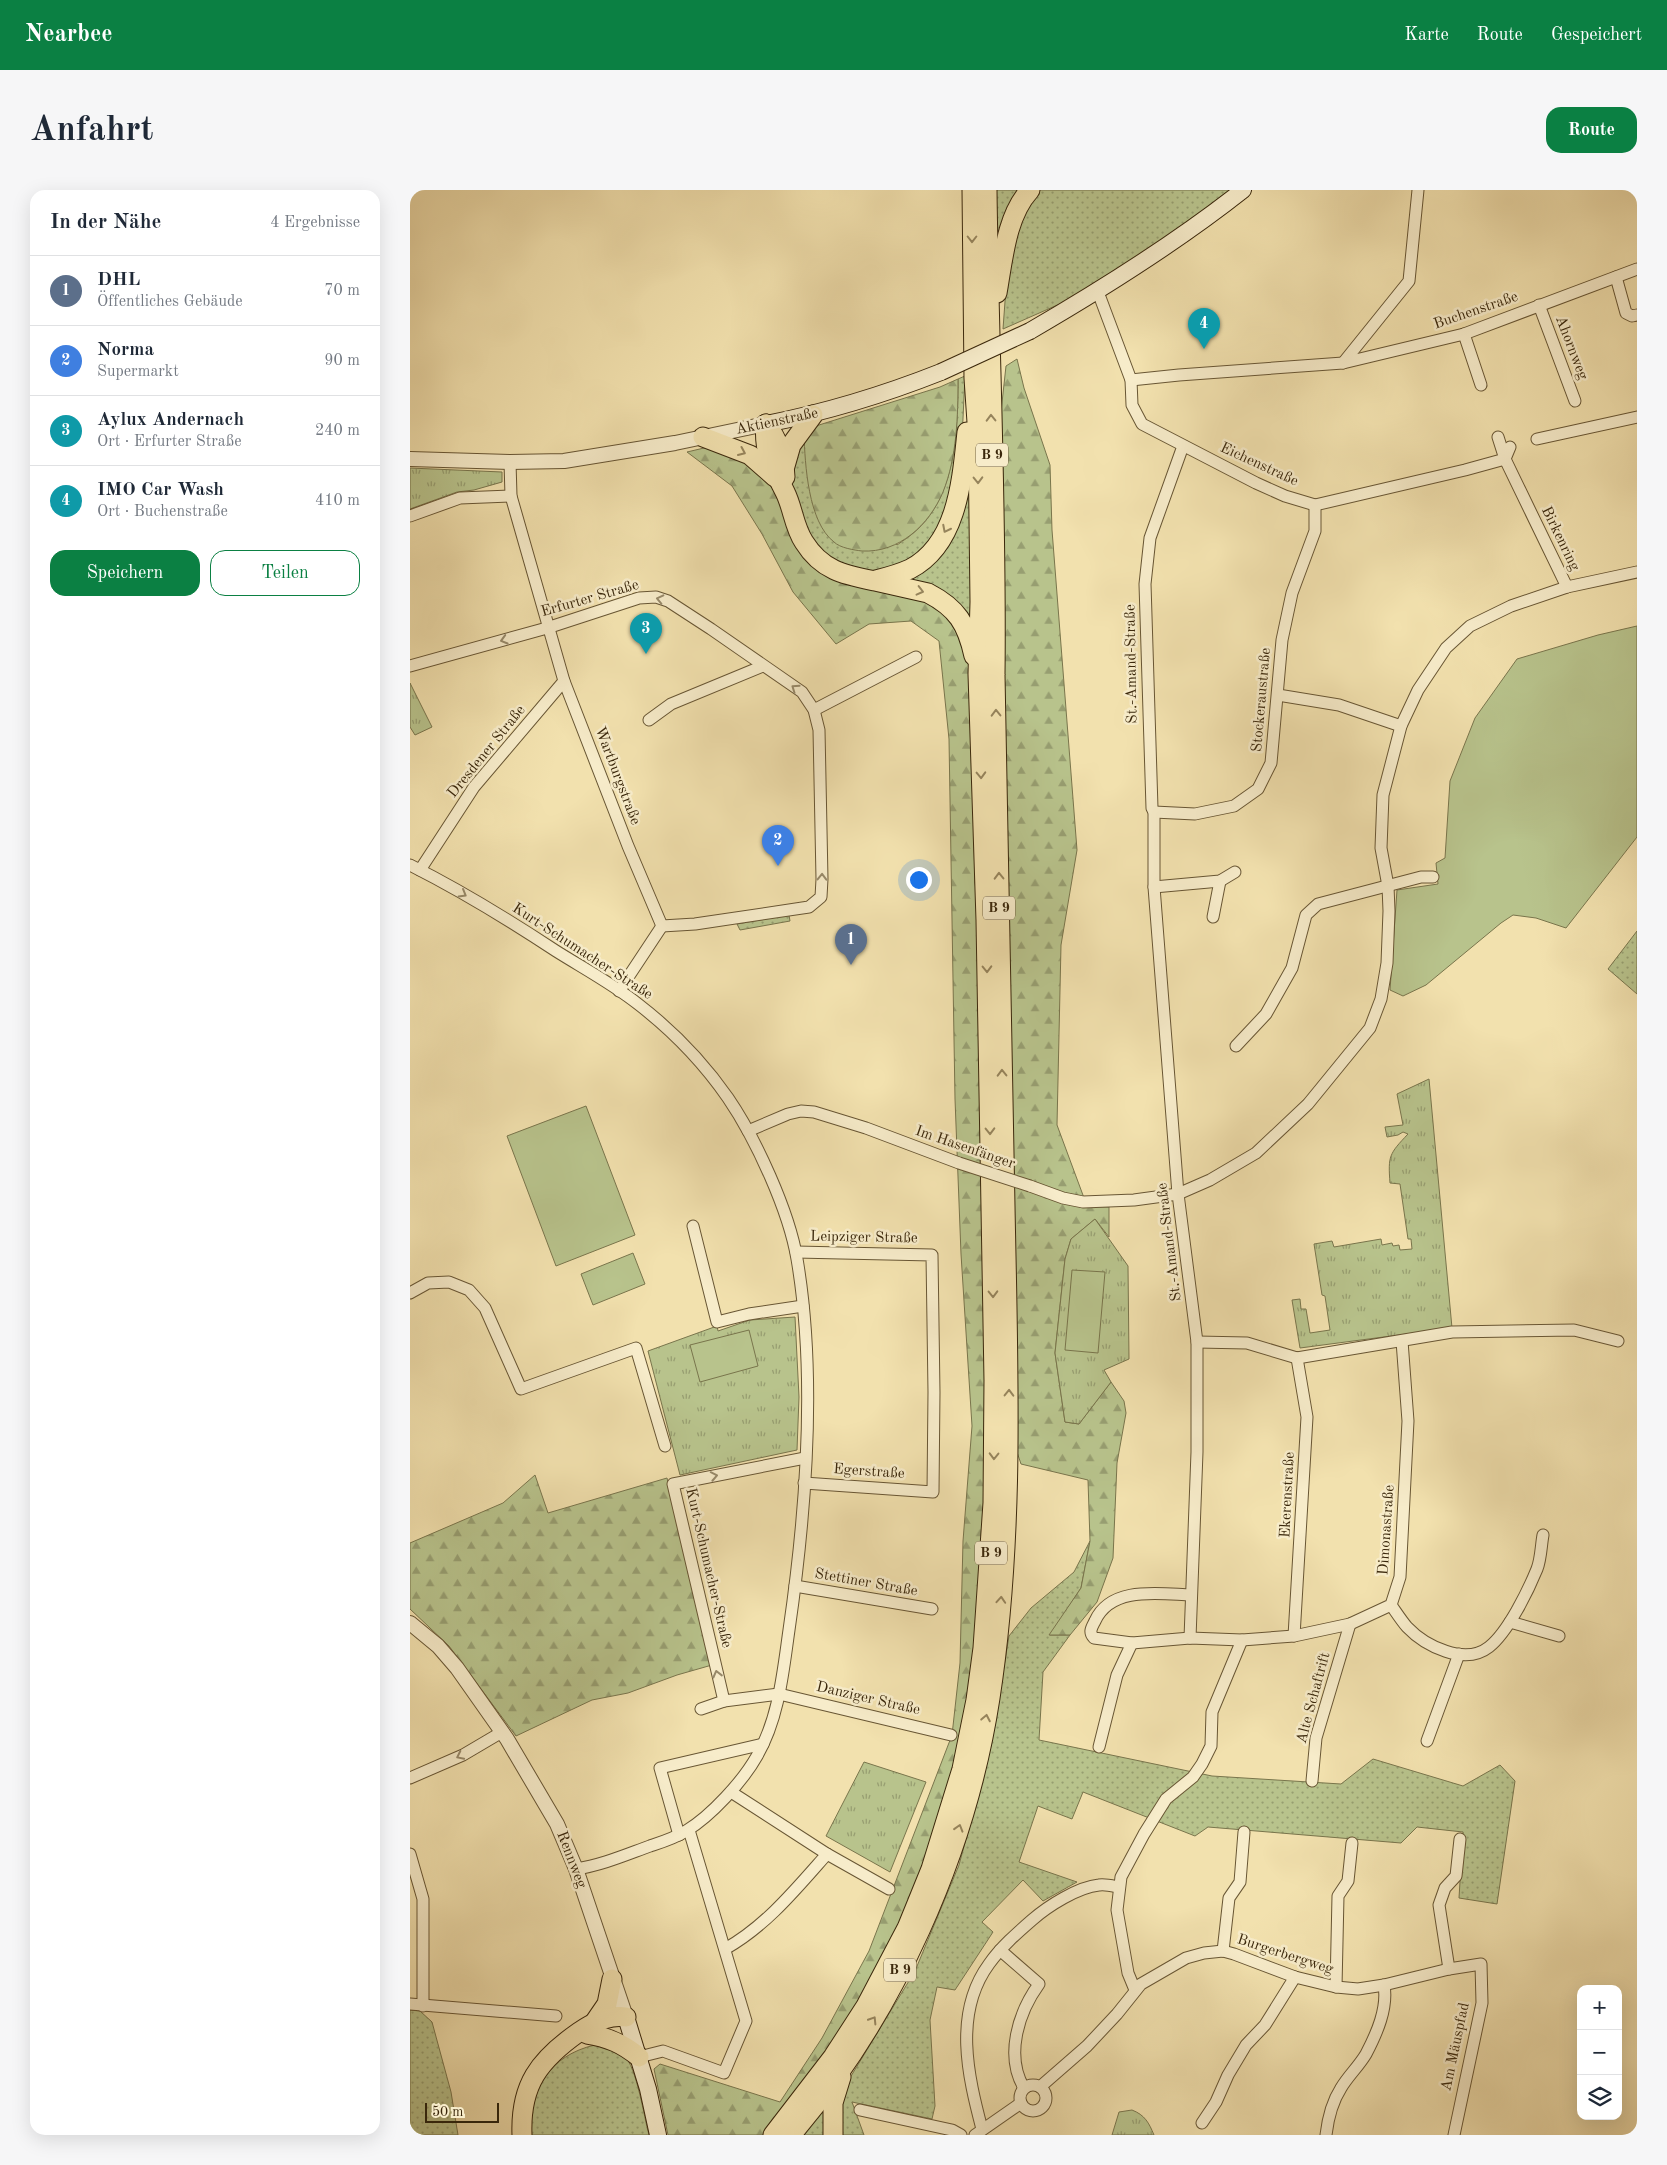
<!DOCTYPE html>
<html lang="de">
<head>
<meta charset="utf-8">
<style>
	:root { --surface:#fff; --page:#f6f6f7; --text:#1f2937; --muted:#747a83; --line:#e0e1e3; --accent:#0b8043 }
	body { margin:0; font-family:"Old Standard TT",serif; background:var(--page); color:var(--text) }
	.controls { position:absolute; right:15px; bottom:15px; display:grid; overflow:hidden; border-radius:10px; box-shadow:0 5px 20px #0002 }
	.controls button { width:45px; height:45px; display:grid; place-items:center; padding:0; border:0; border-bottom:1px solid var(--line); background:var(--surface); color:var(--text); font:25px sans-serif }
	.scale { position:absolute; left:15px; bottom:12px; width:74px; box-sizing:border-box; padding-left:5px; border:2px solid #3a270b; border-top:0; font-size:14px; line-height:18px; white-space:nowrap; color:#3a270b; -webkit-text-stroke:4px #f7ecca; paint-order:stroke }
	.you { position:absolute; left:508px; top:689px; width:18px; height:18px; margin:-12px; border:4px solid #fff; border-radius:50%; background:#1a73e8; box-shadow:0 0 0 8px #1a73e833 }
	.badge { display:grid; place-items:center; width:32px; height:32px; border-radius:50%; background:var(--accent); color:#fff; font-size:16px; font-weight:700 }
	.pin { position:absolute; translate:-50% -41px; filter:drop-shadow(0 1px 2px #0008) }
	.pin::after { content:''; position:absolute; top:26px; width:18px; height:15px; background:inherit; clip-path:polygon(0 0,100% 0,50% 100%) }
	.list { margin:0; padding:0; list-style:none }
	h2 { display:flex; justify-content:space-between; align-items:center; height:65px; margin:0; padding:0 20px; font-size:21px }
	h2 small { font-size:16px; font-weight:400; color:var(--muted) }
	.list li { display:grid; grid-template-columns:32px 1fr auto; gap:15px; align-items:center; box-sizing:border-box; height:70px; padding:0 20px; border-top:1px solid var(--line) }
	.list b { display:block; font-size:19px; white-space:nowrap }
	.list p { margin:0; font-size:16px; white-space:nowrap; color:var(--muted) }
	.list em { font-size:16px; font-style:normal; color:var(--muted) }
	.actions { display:flex; gap:10px; padding:15px 20px }
	.actions a { flex:1; padding:11px 0; border:1px solid var(--accent); border-radius:15px; text-align:center; font-size:18px; color:var(--accent) }
	.actions .main { background:var(--accent); color:#fff }
	.icon { flex:none; width:28px; height:28px; fill:none; stroke:currentColor; stroke-width:2; stroke-linecap:round; stroke-linejoin:round }
	.map { position:relative; flex:none; width:1227px; height:1945px; overflow:hidden; border-radius:15px }
	header { display:flex; align-items:center; gap:30px; box-sizing:border-box; height:70px; padding:0 25px; background:var(--accent); color:#fff }
	header strong { font-size:24px }
	nav { display:flex; gap:28px; margin-inline-start:auto; font-size:18px }
	.intro { display:flex; align-items:center; justify-content:space-between; box-sizing:border-box; height:120px; padding:0 30px }
	h1 { margin:0; font-size:35px }
	.button { padding:12px 22px; border-radius:15px; background:var(--accent); color:#fff; font-size:18px; font-weight:700 }
	main { display:flex; gap:30px; padding:0 30px }
	aside { flex:1; background:var(--surface); border-radius:15px; box-shadow:0 5px 20px #0002 }
	.map>svg:first-child { display:block }
</style>
</head>
<body>
<header>
<strong>Nearbee</strong>
<nav><a>Karte</a><a>Route</a><a>Gespeichert</a></nav>
</header>
<div class="intro"><h1>Anfahrt</h1><a class="button">Route</a></div>
<main>
<aside>
<h2>In der Nähe<small>4 Ergebnisse</small></h2>
<ul class="list">
<li><span class="badge" style="background:#5c6f8a">1</span><div><b>DHL</b><p>Öffentliches Gebäude</p></div><em>70 m</em></li>
<li><span class="badge" style="background:#3f7fe0">2</span><div><b>Norma</b><p>Supermarkt</p></div><em>90 m</em></li>
<li><span class="badge" style="background:#0f9aa8">3</span><div><b>Aylux Andernach</b><p>Ort · Erfurter Straße</p></div><em>240 m</em></li>
<li><span class="badge" style="background:#0f9aa8">4</span><div><b>IMO Car Wash</b><p>Ort · Buchenstraße</p></div><em>410 m</em></li>
</ul>
<div class="actions"><a class="main">Speichern</a><a>Teilen</a></div>
</aside>
<div class="map">
<svg width="1227" height="1945" viewBox="0 0 1227 1945">
	<defs>
		<pattern id="grass-dots" width="8" height="8" patternUnits="userSpaceOnUse" patternTransform="scale(1.25)"><rect width="8" height="8" fill="#b8c38c"/><path d="M2 2h.1M6 6h.1" fill="none" stroke="#979e71" stroke-width="1.8" stroke-linecap="round"/></pattern>
		<pattern id="forest-firs" width="22" height="20" patternUnits="userSpaceOnUse" patternTransform="scale(1.25)"><rect width="22" height="20" fill="#b8c38c"/><path d="M5 1l3.5 6h-7zM16 11l3.5 6h-7z" fill="#979e71"/></pattern>
		<pattern id="park-tufts" width="24" height="20" patternUnits="userSpaceOnUse" patternTransform="scale(1.25)"><rect width="24" height="20" fill="#b8c38c"/><path d="M3 7l-1-3M5 7V3M7 7l1-3M15 17l-1-3M17 17v-4M19 17l1-3" fill="none" stroke="#979e71"/></pattern>
	</defs>
	<rect width="100%" height="100%" fill="#f2e1ae"/>
	<filter id="stains"><feTurbulence type="fractalNoise" baseFrequency=".004" numOctaves="4"/><feColorMatrix values="0 0 0 0 .2 0 0 0 0 .09 0 0 0 0 .02 0 0 0 .5 -.17"/></filter>
	<radialGradient id="worn" r=".72"><stop offset=".6" stop-color="#630" stop-opacity="0"/><stop offset="1" stop-color="#630" stop-opacity=".3"/></radialGradient>
	<g fill="url(#grass-dots)" stroke="#79754c">
		<polygon points="584,0 615,0 589,77"/>
		<polygon points="626,0 820,0 766,41 661,109 593,139 597,84 604,43"/>
		<path d="M555,186L551,271L544,305L514,363L470,384L418,369L393,337L382,293L385,259L394,244L487,355C494,350 502,345 509,338C546,302 548,238 548,189Z"/>
		<polygon points="559,285 562,436 500,394 498,384 510,377"/>
		<polygon points="379,725 380,731 330,740 327,734"/>
		<polygon points="1227,741 1227,804 1198,779"/>
		<polygon points="680,1351 671,1398 640,1445 660,1445 633,1482 629,1550 802,1586 931,1594 963,1569 1053,1596 1090,1575 1105,1591 1087,1714 1049,1708 1053,1642 1007,1637 991,1653 798,1637 785,1646 673,1602 662,1629 628,1616 609,1672 667,1692 633,1711 613,1690 572,1732 583,1742 545,1800 527,1797 520,1830 525,1916 522,1929 442,1912 454,1945 429,1945 428,1920 438,1891 505,1781 549,1675 581,1556 599,1446 621,1418 664,1382"/>
		<polygon points="0,1820 10,1821 22,1832 41,1902 48,1945 0,1945"/>
		<path d="M185,1855C195,1856 206,1858 214,1865C227,1878 234,1927 239,1945H121C118,1900 140,1865 185,1855Z"/>
		<polygon points="419,1912 419,1945 392,1945"/>
	</g>
	<g fill="url(#forest-firs)" stroke="#79754c">
		<polygon points="607,169 614,198 640,275 642,340 667,660 651,755 647,935 677,1016 699,1017 699,1047 685,1029 661,1049 655,1069 645,1163 655,1232 669,1234 701,1192 714,1211 716,1223 707,1273 703,1368 687,1412 660,1445 639,1445 671,1398 680,1351 678,1290 611,1274 603,1250 590,231 596,176"/>
		<path d="M548,189C548,226 547,267 533,302C519,335 489,363 452,361C444,360 430,358 424,352C398,332 395,274 394,244L409,235L530,197Z"/>
		<polygon points="294,258 325,264 362,291 390,356 516,408 546,429 560,472 565,693 571,734 579,1235 570,1431 546,1576 500,1713 444,1826 356,1945 258,1945 244,1879 250,1874 370,1912 412,1848 459,1761 542,1545 550,1473 553,1351 562,1236 551,1064 545,909 539,549 529,451 501,431 459,434 426,454 383,402 352,344 322,296 277,262"/>
		<polygon points="125,1285 138,1323 257,1288 302,1475 267,1485 218,1503 182,1510 106,1546 39,1456 0,1419 0,1353 93,1313"/>
	</g>
	<g fill="url(#park-tufts)" stroke="#79754c">
		<polygon points="0,278 92,282 92,292 64,300 47,302 0,319"/>
		<polygon points="0,493 22,537 5,545 0,537"/>
		<path d="M1019,889L1042,1138L890,1158L882,1110L890,1109L891,1119H896L900,1143L920,1140L915,1106L912,1105L904,1054L922,1051L924,1057L971,1049L972,1055L982,1053L983,1056L989,1055L990,1060L1002,1059L1001,1049H998L990,994L980,993C978,966 979,964 998,944L993,942L988,945L977,947L975,937L993,935L987,904Z"/>
		<polygon points="685,1029 718,1076 719,1169 694,1180 701,1192 669,1234 655,1232 645,1163 655,1069 661,1049"/>
		<polygon points="385,1127 389,1207 387,1260 270,1285 238,1161 307,1136 308,1141 340,1130"/>
		<polygon points="454,1572 516,1592 480,1682 416,1646"/>
		<path d="M722,1920C735,1925 739,1933 744,1945H702L709,1922Z"/>
	</g>
	<g fill="#b8c38c" stroke="#79754c">
		<polygon points="1227,436 1227,647 1156,738 1126,728 1103,725 1091,733 1016,795 993,806 980,800 987,700 1028,694 1026,673 1035,668 1040,591 1065,528 1107,469 1188,445"/>
		<polygon points="176,916 225,1045 146,1076 97,946"/>
		<polygon points="223,1063 235,1094 183,1115 171,1084"/>
		<polygon points="662,1080 695,1082 688,1163 655,1160"/>
		<polygon points="339,1140 348,1176 290,1192 280,1155"/>
	</g>
	<g fill="none" stroke-linecap="round" stroke-linejoin="round">
		<g stroke="#685634" stroke-width="13">
			<g id="minor">
				<polyline points="1206,87 1216,123 1222,126 1227,125"/>
				<polyline points="688,102 721,190 722,215 732,234 846,293 875,306 905,315 1055,280 1095,269 1100,257"/>
				<polyline points="1129,115 1165,211"/>
				<polyline points="1054,144 1071,195"/>
				<polyline points="933,173 999,91 1008,0"/>
				<polyline points="721,190 769,185 933,173 1054,144 1227,79"/>
				<polyline points="1088,247 1095,269 1157,397"/>
				<polyline points="1127,249 1227,227"/>
				<polyline points="773,256 740,348 735,394 742,618 744,622 744,697 768,1004 787,1152 787,1262 780,1448"/>
				<polyline points="100,272 101,306 154,491 218,656 252,736"/>
				<polyline points="0,326 50,308 101,306"/>
				<polyline points="0,476 137,438 229,408 246,407 258,411 301,439 392,502 404,520 409,540 412,689 411,707 399,717 285,734 252,736"/>
				<polyline points="868,505 929,515 991,536"/>
				<polyline points="404,520 506,467"/>
				<polyline points="239,530 261,514 353,476"/>
				<polyline points="744,622 785,624 824,616 848,599 861,573 872,450 882,403 905,341 905,315"/>
				<path d="M0,675C50,700 99,730 146,761C173,778 203,794 228,814C263,841 293,872 318,908C346,949 379,1021 387,1069C407,1186 396,1323 379,1440C373,1482 369,1528 347,1566C333,1591 301,1626 276,1641C265,1648 252,1652 240,1656C215,1665 192,1675 166,1679"/>
				<polyline points="10,680 64,597 154,491"/>
				<polyline points="744,697 810,691 825,682"/>
				<polyline points="803,727 810,691"/>
				<polyline points="209,801 252,736"/>
				<polyline points="826,856 856,824 882,778 896,725 908,714 1011,687 1023,687"/>
				<polyline points="338,941 378,924 391,921 404,922 456,938 549,973"/>
				<polyline points="620,996 653,1008 673,1012 724,1010 768,1004 800,990 846,963 898,914 960,838 971,809 977,773 979,721 978,696 971,658 973,605 991,536 1008,500 1036,458 1060,436 1101,416 1157,397 1227,382"/>
				<polyline points="283,1036 307,1132 339,1124 393,1116"/>
				<polyline points="386,1062 522,1065 524,1202 523,1302 394,1293"/>
				<polyline points="0,1103 18,1093 39,1092 59,1100 75,1118 111,1199 226,1158 255,1256"/>
				<polyline points="787,1152 837,1153 887,1168 1042,1142 1164,1140 1208,1151"/>
				<polyline points="395,1268 263,1294 314,1511 369,1504 541,1545"/>
				<polyline points="385,1396 522,1419"/>
				<path d="M781,1405C751,1404 701,1395 685,1431C682,1437 678,1442 684,1448L722,1453L780,1448L832,1450L884,1446L940,1434L981,1415L990,1387L998,1231L992,1151"/>
				<path d="M981,1415C986,1422 991,1430 997,1437C1015,1456 1055,1476 1079,1457C1098,1442 1118,1401 1127,1379C1131,1369 1131,1356 1133,1345"/>
				<polyline points="1100,1432 1149,1446"/>
				<polyline points="884,1446 897,1227 887,1168"/>
				<polyline points="291,1519 314,1511"/>
				<polyline points="1017,1551 1049,1464"/>
				<polyline points="689,1557 707,1485 722,1453"/>
				<polyline points="0,1588 53,1565 92,1542"/>
				<polyline points="902,1591 906,1548 940,1434"/>
				<polyline points="269,1645 250,1578 353,1554"/>
				<polyline points="0,1664 13,1709 13,1816"/>
				<polyline points="417,1664 479,1699"/>
				<path d="M315,1759C356,1736 386,1699 417,1664L321,1602"/>
				<path d="M590,1760L629,1794C608,1823 595,1866 614,1898"/>
				<polyline points="813,1761 819,1708 830,1692 834,1642"/>
				<polyline points="1039,1779 1029,1715 1035,1698 1046,1686 1050,1649"/>
				<polyline points="926,1797 928,1706 938,1691 942,1653"/>
				<polyline points="725,1800 718,1783 707,1720 711,1687 734,1644 756,1609 783,1587 792,1574 801,1556 802,1522 832,1450"/>
				<polyline points="0,1814 146,1826"/>
				<polyline points="229,1867 253,1861 314,1883 336,1831 279,1640"/>
				<circle cx="623" cy="1908" r="13"/>
				<polyline points="630,1897 677,1856 707,1824 731,1794 776,1768 794,1763 813,1761 824,1764 885,1787 926,1797 948,1799 974,1795 1039,1779 1071,1774 1072,1813 1044,1945"/>
				<polyline points="450,1920 542,1940 551,1945"/>
				<polyline points="792,1933 806,1912 818,1885 836,1855 855,1835 885,1787"/>
				<path d="M572,1939C558,1886 543,1823 579,1774C591,1757 607,1743 622,1730C638,1716 668,1697 689,1695C695,1694 703,1696 708,1697"/>
				<polyline points="565,1945 611,1913"/>
				<path d="M916,1945C918,1928 922,1912 931,1898C938,1886 949,1876 956,1864C967,1843 978,1818 974,1795"/>
			</g>
		</g>
		<g stroke="#685634" stroke-width="16">
			<g id="tertiary">
				<polyline points="0,269 100,272 154,271 265,253 356,234"/>
				<polyline points="0,1433 28,1456 47,1478 97,1549 147,1634 166,1679 216,1827"/>
			</g>
		</g>
		<g stroke="#3a270b" stroke-width="18">
			<g id="secondary">
				<path d="M620,141C694,98 766,53 833,0"/>
				<path d="M356,234C417,222 473,205 531,182"/>
				<polyline points="216,1827 238,1899 248,1945"/>
			</g>
		</g>
		<g stroke="#3a270b" stroke-width="21">
			<g id="trunk">
				<path d="M587,103C593,70 596,26 620,0"/>
				<path d="M356,234C353,262 363,278 375,302C383,318 384,337 394,352C412,381 435,385 465,391C483,395 500,399 518,403C547,418 557,434 564,466"/>
				<path d="M356,234C368,249 374,266 375,287"/>
				<polyline points="293,247 340,265 365,287"/>
				<polyline points="375,276 381,255 403,225"/>
				<path d="M466,390C478,387 489,384 500,379C548,354 552,289 557,242"/>
				<polyline points="184,1833 197,1814 202,1789"/>
				<path d="M177,1844C198,1847 213,1854 229,1867"/>
				<path d="M112,1945C110,1895 129,1870 169,1842C182,1833 199,1824 216,1827"/>
				<polyline points="363,1945 423,1867 456,1816 497,1738 521,1679 552,1579 566,1510 573,1458 583,1313 584,1190 576,730 568,484 570,412 568,247 564,188 562,0"/>
				<path d="M381,1945C484,1825 556,1664 580,1508C605,1345 598,1180 595,1016C591,839 588,662 585,485C587,323 579,162 577,0"/>
				<polyline points="423,1945 423,1913 431,1887"/>
			</g>
		</g>
		<use href="#minor" stroke="#f7ecca" stroke-width="11"/>
		<use href="#tertiary" stroke="#f7ecca" stroke-width="14"/>
		<use href="#secondary" stroke="#f7ecca" stroke-width="16"/>
		<use href="#trunk" stroke="#f2e1ae" stroke-width="19"/>
		<g stroke="#685634" stroke-width="13" stroke-linecap="butt">
			<polyline id="minor-bridge" points="549,973 620,996"/>
		</g>
		<g stroke="#3a270b" stroke-width="18" stroke-linecap="butt">
			<polyline id="secondary-bridge" points="531,182 620,141"/>
		</g>
		<use href="#minor-bridge" stroke="#f7ecca" stroke-width="11"/>
		<use href="#secondary-bridge" stroke="#f7ecca" stroke-width="16"/>
	</g>
	<defs><path id="oneway-chevron" d="M-2-3.5L2.5 0L-2 3.5" fill="none" stroke-width="1.6" stroke-linecap="round" stroke-linejoin="round" transform="scale(1.25)"/></defs>
	<g stroke="#96845c">
		<use href="#oneway-chevron" transform="translate(562 49) rotate(90)"/>
		<use href="#oneway-chevron" transform="translate(581 228) rotate(-91)"/>
		<use href="#oneway-chevron" transform="translate(332 262) rotate(24)"/>
		<use href="#oneway-chevron" transform="translate(568 290) rotate(89)"/>
		<use href="#oneway-chevron" transform="translate(536 339) rotate(117)"/>
		<use href="#oneway-chevron" transform="translate(510 401) rotate(14)"/>
		<use href="#oneway-chevron" transform="translate(586 523) rotate(-91)"/>
		<use href="#oneway-chevron" transform="translate(571 585) rotate(88)"/>
		<use href="#oneway-chevron" transform="translate(589 686) rotate(-91)"/>
		<use href="#oneway-chevron" transform="translate(577 779) rotate(89)"/>
		<use href="#oneway-chevron" transform="translate(592 883) rotate(-91)"/>
		<use href="#oneway-chevron" transform="translate(580 941) rotate(89)"/>
		<use href="#oneway-chevron" transform="translate(583 1104) rotate(89)"/>
		<use href="#oneway-chevron" transform="translate(599 1203) rotate(-89)"/>
		<use href="#oneway-chevron" transform="translate(584 1266) rotate(91)"/>
		<use href="#oneway-chevron" transform="translate(591 1410) rotate(-86)"/>
		<use href="#oneway-chevron" transform="translate(576 1528) rotate(-79)"/>
		<use href="#oneway-chevron" transform="translate(549 1638) rotate(-73)"/>
		<use href="#oneway-chevron" transform="translate(463 1830) rotate(-58)"/>
	</g>
	<g stroke="#988a6a">
		<use href="#oneway-chevron" transform="translate(250 409) rotate(-167)"/>
		<use href="#oneway-chevron" transform="translate(94 450) rotate(164)"/>
		<use href="#oneway-chevron" transform="translate(385 498) rotate(-145)"/>
		<use href="#oneway-chevron" transform="translate(412 687) rotate(-89)"/>
		<use href="#oneway-chevron" transform="translate(53 704) rotate(30)"/>
		<use href="#oneway-chevron" transform="translate(304 1286) rotate(-11)"/>
		<use href="#oneway-chevron" transform="translate(307 1484) rotate(-104)"/>
		<use href="#oneway-chevron" transform="translate(50 1566) rotate(154)"/>
	</g>
	<g text-anchor="middle" dominant-baseline="central" stroke-width="5" stroke-linejoin="round" paint-order="stroke">
		<g fill="#f7ecca" stroke="#736244" stroke-width="1">
			<rect x="566" y="253.5" width="32" height="23" rx="4"/>
			<rect x="573" y="706.5" width="32" height="23" rx="4"/>
			<rect x="565" y="1351.5" width="32" height="23" rx="4"/>
			<rect x="474" y="1768.5" width="32" height="23" rx="4"/>
		</g>
		<g font-size="14" font-weight="bold" fill="#3a270b">
			<text x="582" y="265">B 9</text>
			<text x="589" y="718">B 9</text>
			<text x="581" y="1363">B 9</text>
			<text x="490" y="1780">B 9</text>
		</g>
		<g font-size="15" fill="#3a270b" stroke="#f7ecca">
			<text transform="translate(1066 121) rotate(-19)">Buchenstraße</text>
			<text transform="translate(1161 158) rotate(69)">Ahornweg</text>
			<text transform="translate(367 232) rotate(-12)">Aktienstraße</text>
			<text transform="translate(849 275) rotate(25)">Eichenstraße</text>
			<text transform="translate(1150 349) rotate(64)">Birkenring</text>
			<text transform="translate(180 409) rotate(-16)">Erfurter Straße</text>
			<text transform="translate(722 474) rotate(-91)">St.-Amand-Straße</text>
			<text transform="translate(852 510) rotate(-85)">Stockeraustraße</text>
			<text transform="translate(77 562) rotate(-51)">Dresdener Straße</text>
			<text transform="translate(207 586) rotate(69)">Wartburgstraße</text>
			<text transform="translate(172 762) rotate(33)">Kurt-Schumacher-Straße</text>
			<text transform="translate(555 958) rotate(19)">Im Hasenfänger</text>
			<text transform="translate(454 1048) rotate(1)">Leipziger Straße</text>
			<text transform="translate(760 1052) rotate(-97)">St.-Amand-Straße</text>
			<text transform="translate(459 1282) rotate(4)">Egerstraße</text>
			<text transform="translate(878 1305) rotate(-87)">Ekerenstraße</text>
			<text transform="translate(977 1340) rotate(-86)">Dimonastraße</text>
			<text transform="translate(298 1378) rotate(77)">Kurt-Schumacher-Straße</text>
			<text transform="translate(456 1393) rotate(10)">Stettiner Straße</text>
			<text transform="translate(904 1508) rotate(-75)">Alte Schaftrift</text>
			<text transform="translate(458 1509) rotate(13)">Danziger Straße</text>
			<text transform="translate(161 1670) rotate(69)">Rennweg</text>
			<text transform="translate(875 1765) rotate(18)">Burgerbergweg</text>
			<text transform="translate(1046 1857) rotate(-78)">Am Mäuspfad</text>
		</g>
	</g>
	<rect width="100%" height="100%" filter="url(#stains)"/>
	<rect width="100%" height="100%" fill="url(#worn)"/>
</svg>
<div class="controls">
<button>+</button>
<button>−</button>
<button><svg class="icon" aria-label="layers" viewBox="0 0 24 24"><path d="M12 4l9 5-9 5-9-5zM3 14l9 5 9-5"/></svg></button>
</div>
<div class="scale">50 m</div>
<div class="you"></div>
<div class="pin badge" style="left:441px;top:775px;background:#5c6f8a">1</div>
<div class="pin badge" style="left:368px;top:676px;background:#3f7fe0">2</div>
<div class="pin badge" style="left:236px;top:464px;background:#0f9aa8">3</div>
<div class="pin badge" style="left:794px;top:159px;background:#0f9aa8">4</div>
</div>
</main>
</body>
</html>
